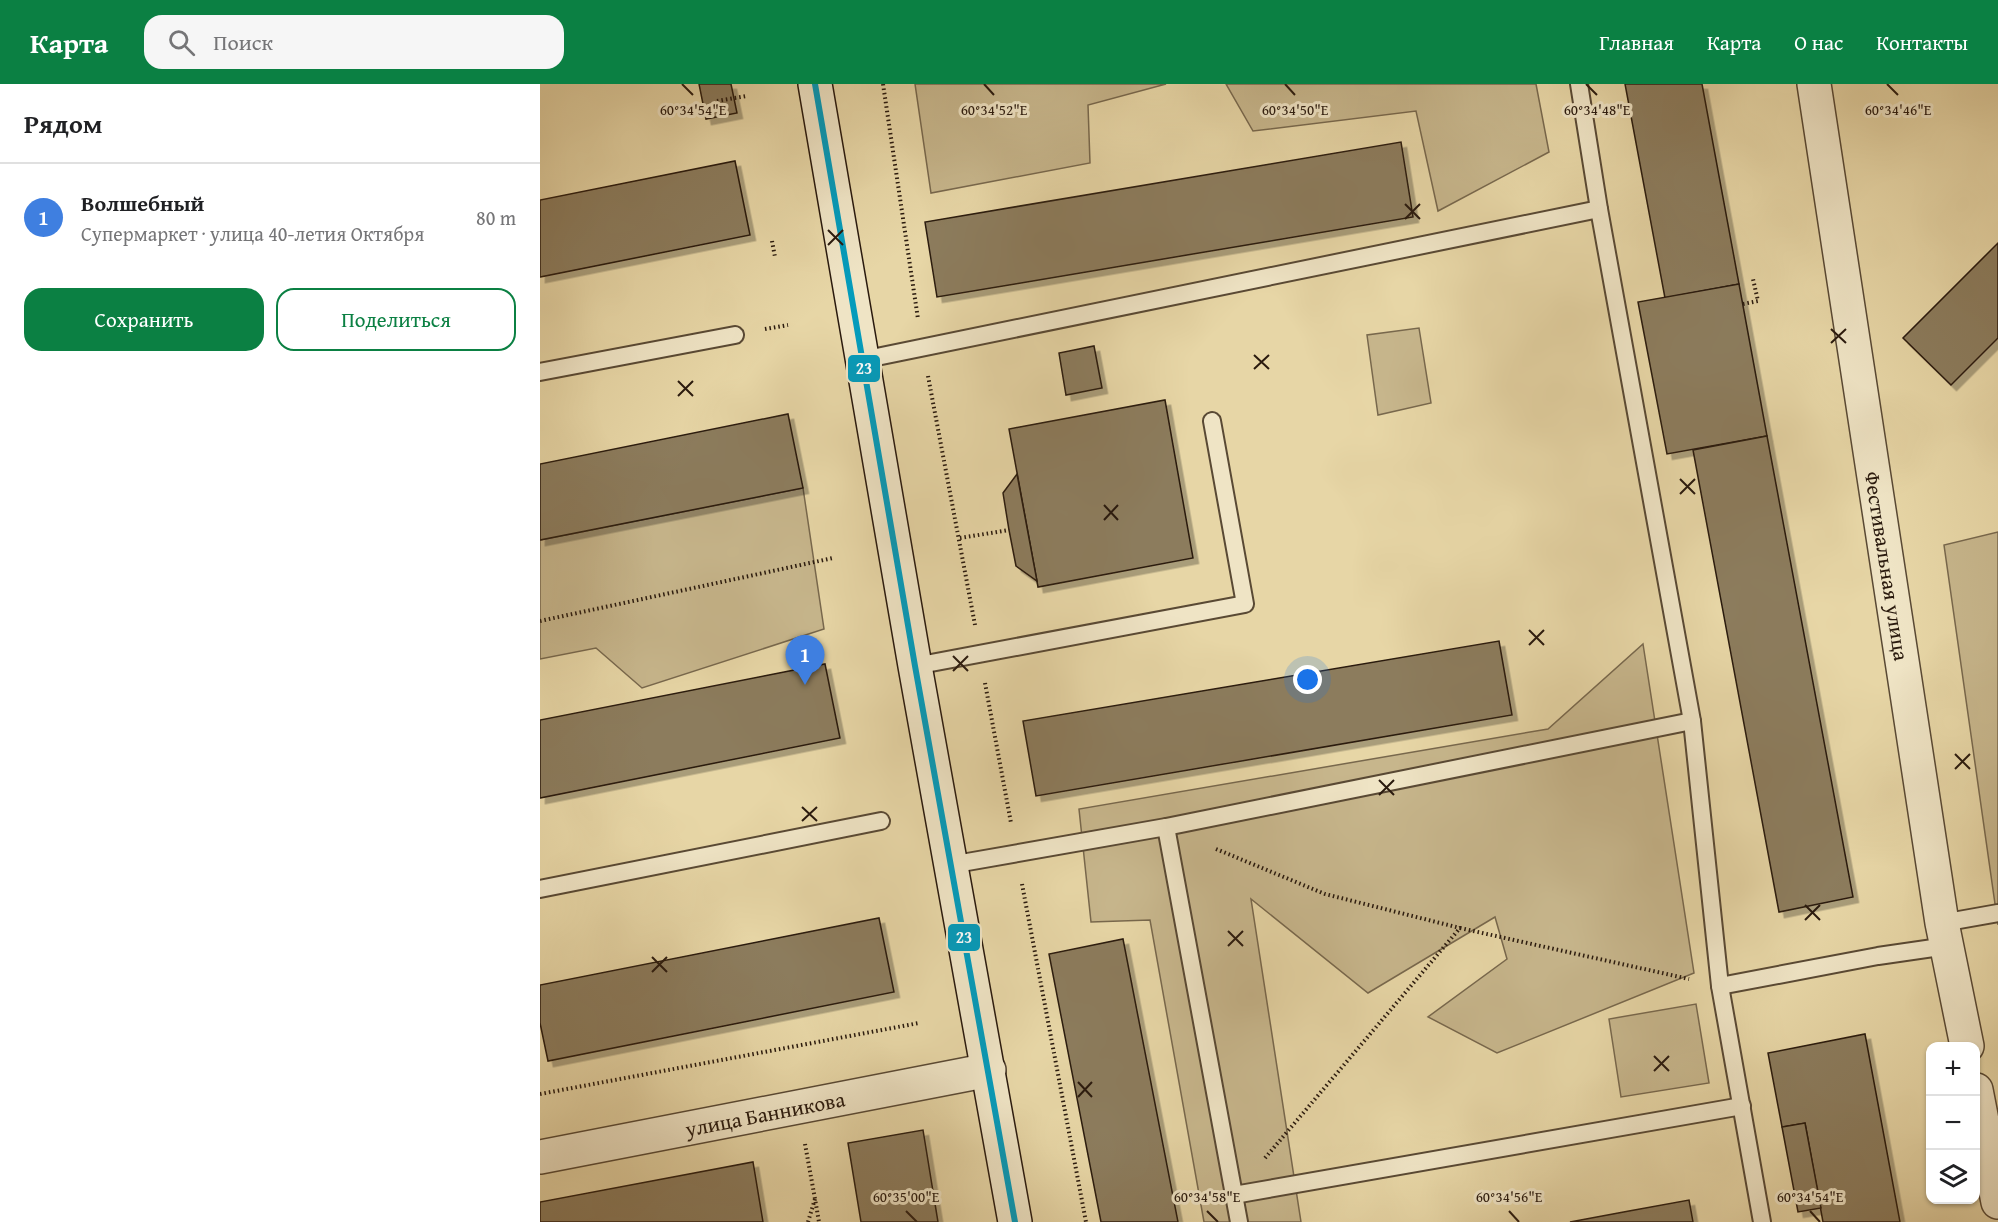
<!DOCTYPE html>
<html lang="ru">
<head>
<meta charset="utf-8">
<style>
	:root { --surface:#fff; --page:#f6f6f6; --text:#202124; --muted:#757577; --line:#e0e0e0; --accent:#0b8043 }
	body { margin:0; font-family:"Gentium Book Plus",serif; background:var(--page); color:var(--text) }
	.controls { position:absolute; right:18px; bottom:18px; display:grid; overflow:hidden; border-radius:12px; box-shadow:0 2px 4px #0004 }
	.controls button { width:54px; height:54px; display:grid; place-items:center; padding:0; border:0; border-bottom:2px solid var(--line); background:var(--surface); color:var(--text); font:30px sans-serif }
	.you { position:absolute; left:768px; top:596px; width:21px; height:21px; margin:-15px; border:4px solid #fff; border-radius:50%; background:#1a73e8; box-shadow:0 0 0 9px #1a73e833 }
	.badge { display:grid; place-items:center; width:39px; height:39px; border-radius:50%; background:var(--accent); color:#fff; font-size:20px; font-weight:700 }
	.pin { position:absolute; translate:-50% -50px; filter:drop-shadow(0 2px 3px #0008) }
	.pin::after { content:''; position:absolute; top:32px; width:21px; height:18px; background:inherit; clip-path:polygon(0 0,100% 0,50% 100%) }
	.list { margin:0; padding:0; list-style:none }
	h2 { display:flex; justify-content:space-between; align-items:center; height:78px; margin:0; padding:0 24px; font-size:26px }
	h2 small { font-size:20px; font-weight:400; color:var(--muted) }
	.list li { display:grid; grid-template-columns:39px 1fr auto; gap:18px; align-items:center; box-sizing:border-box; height:108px; padding:0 24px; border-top:2px solid var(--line) }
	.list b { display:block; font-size:22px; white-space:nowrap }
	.list p { margin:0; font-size:20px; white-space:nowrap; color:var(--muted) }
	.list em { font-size:20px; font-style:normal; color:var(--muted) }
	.actions { display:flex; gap:12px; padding:18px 24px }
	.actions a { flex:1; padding:14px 0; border:2px solid var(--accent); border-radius:18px; text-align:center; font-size:21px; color:var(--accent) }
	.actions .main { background:var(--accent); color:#fff }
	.icon { flex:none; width:33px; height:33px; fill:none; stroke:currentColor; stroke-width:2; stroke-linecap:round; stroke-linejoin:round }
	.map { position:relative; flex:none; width:1458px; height:1138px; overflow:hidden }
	header { display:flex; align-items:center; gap:36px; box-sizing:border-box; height:84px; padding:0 30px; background:var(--accent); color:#fff }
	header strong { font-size:28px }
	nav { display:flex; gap:33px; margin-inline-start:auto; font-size:21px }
	.search { width:420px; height:54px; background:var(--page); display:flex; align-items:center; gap:15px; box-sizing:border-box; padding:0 21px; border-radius:18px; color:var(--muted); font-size:22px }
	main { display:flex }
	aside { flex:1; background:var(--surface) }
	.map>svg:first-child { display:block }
</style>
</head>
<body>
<header>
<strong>Карта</strong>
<div class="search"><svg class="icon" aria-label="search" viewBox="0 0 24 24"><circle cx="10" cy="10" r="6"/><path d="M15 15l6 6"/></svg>Поиск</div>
<nav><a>Главная</a><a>Карта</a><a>О нас</a><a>Контакты</a></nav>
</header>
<main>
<aside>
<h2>Рядом<small></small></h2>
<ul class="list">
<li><span class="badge" style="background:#3f7fe0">1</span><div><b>Волшебный</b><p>Супермаркет · улица 40-летия Октября</p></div><em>80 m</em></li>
</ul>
<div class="actions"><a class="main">Сохранить</a><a>Поделиться</a></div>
</aside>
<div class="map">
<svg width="1458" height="1138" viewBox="0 0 1458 1138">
	<defs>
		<filter id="shadow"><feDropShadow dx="5.5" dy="5.5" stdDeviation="0" flood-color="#0004"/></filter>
	</defs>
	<rect width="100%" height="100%" fill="#e7d6a6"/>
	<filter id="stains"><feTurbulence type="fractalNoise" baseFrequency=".00333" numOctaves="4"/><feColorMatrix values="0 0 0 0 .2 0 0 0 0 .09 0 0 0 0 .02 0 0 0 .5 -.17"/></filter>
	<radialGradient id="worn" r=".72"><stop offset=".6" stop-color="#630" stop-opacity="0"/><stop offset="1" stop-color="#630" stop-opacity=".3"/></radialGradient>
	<g fill="#c7b68c" stroke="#78684d" stroke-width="1.5">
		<polygon points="375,0 626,0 548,21 550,79 391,109"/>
		<polygon points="686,0 996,0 1009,68 898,127 876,27 713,47"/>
		<polygon points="879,244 891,319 838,331 827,251"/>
		<polygon points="263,404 284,545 102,604 56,564 0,575 0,456"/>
		<polygon points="1458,448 1458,841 1404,461"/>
		<polygon points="1103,560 1154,889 957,969 888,933 967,875 955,833 828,909 711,815 761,1138 664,1138 610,836 551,838 539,725 1008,645"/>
		<polygon points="1156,920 1169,999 1081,1013 1069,935"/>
	</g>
	<g fill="#8c7c5d" stroke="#2a1a0e" stroke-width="1.5" filter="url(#shadow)">
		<polygon points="159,0 191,0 197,29 166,35"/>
		<polygon points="1085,0 1162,0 1199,200 1125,214"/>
		<polygon points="861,58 873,133 397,213 385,138"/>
		<polygon points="195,77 210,151 0,193 0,116"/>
		<polygon points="1458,159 1458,254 1411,301 1363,254"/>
		<polygon points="1199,200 1227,352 1127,370 1098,218"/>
		<polygon points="554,262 562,304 526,311 519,269"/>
		<polygon points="625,316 653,474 498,503 469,345"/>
		<polygon points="248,330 263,404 0,456 0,380"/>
		<polygon points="1227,352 1313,813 1239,828 1153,366"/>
		<polygon points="477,390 497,497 476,482 469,446 463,409"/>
		<polygon points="959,557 972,631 496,712 483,637"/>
		<polygon points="285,580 300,654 0,714 0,636"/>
		<polygon points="339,834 354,908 8,977 0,939 0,901"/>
		<polygon points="583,855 638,1138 561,1138 509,870"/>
		<polygon points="1325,950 1360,1138 1283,1138 1265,1039 1242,1043 1228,969"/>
		<polygon points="1265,1039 1281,1124 1258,1128 1242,1043"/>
		<polygon points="383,1046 398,1138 321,1138 308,1059"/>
		<polygon points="213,1078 223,1138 0,1138 0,1118"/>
		<polygon points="1149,1116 1153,1138 1030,1138 1089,1127"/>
	</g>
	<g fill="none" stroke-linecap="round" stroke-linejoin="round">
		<g stroke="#594934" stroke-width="20">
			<g id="service">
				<polyline points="1039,0 1059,125 1152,637 1180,902 1222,1138"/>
				<polyline points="322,276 1059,125"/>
				<polyline points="0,288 195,251"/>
				<polyline points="375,582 705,520 672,337"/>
				<polyline points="626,743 699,1138"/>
				<polyline points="410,781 626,743 1152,637"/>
				<polyline points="0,805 341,737"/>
				<polyline points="1402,839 1458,829"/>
				<polyline points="1180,902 1338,872 1407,862"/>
				<polyline points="694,1111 1202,1022"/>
			</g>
		</g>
		<g stroke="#594934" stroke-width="36">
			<g id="minor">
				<polyline points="1274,0 1402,839 1427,962"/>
				<polyline points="1436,1006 1458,1118"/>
				<polyline points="0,1073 449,986"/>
			</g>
		</g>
		<g stroke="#2a1a0e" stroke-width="36">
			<polyline id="secondary" points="275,0 375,582 475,1138"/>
		</g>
		<g stroke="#2a1a0e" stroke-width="4" stroke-dasharray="1.5 3" stroke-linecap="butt">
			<polyline points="343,0 378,235"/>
			<polyline points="177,17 206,12"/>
			<polyline points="232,157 235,173"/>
			<polyline points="1203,220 1218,217 1213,195"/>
			<polyline points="225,245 248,241"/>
			<polyline points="388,292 435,541"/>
			<polyline points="420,454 469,446"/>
			<polyline points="0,537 293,474"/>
			<polyline points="445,599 471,739"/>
			<polyline points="676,765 785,810 920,844"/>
			<polyline points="482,800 546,1138"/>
			<polyline points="0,1010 379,939"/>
			<polyline points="265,1060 275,1115"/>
			<polyline points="725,1074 920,844 1149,895"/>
			<polyline points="268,1138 275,1115 279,1138"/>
		</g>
		<use href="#service" stroke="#efe4c5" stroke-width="16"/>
		<use href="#minor" stroke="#efe4c5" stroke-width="33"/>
		<use href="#secondary" stroke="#efe4c5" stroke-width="33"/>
		<g stroke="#efe4c5" stroke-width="10">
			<polyline id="bus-1" points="275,0 375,582 475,1138"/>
		</g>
		<use href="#bus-1" stroke="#049bbb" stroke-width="6"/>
	</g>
	<path fill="none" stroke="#2a1a0e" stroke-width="2" d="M142,0L153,11M444,0L454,11M745,0L755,11M1046,0L1057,11M1347,0L1358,11M865,120L880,135M865,135L880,120M288,146L303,161M288,161L303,146M1291,245L1306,259M1291,259L1306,245M714,271L729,285M714,285L729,271M138,297L153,312M138,312L153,297M1140,395L1155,410M1140,410L1155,395M564,421L578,436M564,436L578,421M989,546L1004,561M989,561L1004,546M413,572L428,587M413,587L428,572M1415,670L1430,685M1415,685L1430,670M839,696L854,711M839,711L854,696M262,723L277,737M262,737L277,723M1265,821L1280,836M1265,836L1280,821M688,847L703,862M688,862L703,847M112,873L127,888M112,888L127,873M1114,972L1129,987M1114,987L1129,972M538,998L552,1013M538,1013L552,998M366,1127L377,1138M667,1127L678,1138M969,1127L979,1138M1270,1127L1280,1138"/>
	<g text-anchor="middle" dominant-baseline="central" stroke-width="6" stroke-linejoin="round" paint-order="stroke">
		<g font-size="21" fill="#2a1a0e" stroke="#efe4c5">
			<text transform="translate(1347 482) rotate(81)">Фестивальная улица</text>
			<text transform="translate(225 1030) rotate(-11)">улица Банникова</text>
		</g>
	</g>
	<g font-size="15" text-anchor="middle" fill="#2a1a0e" stroke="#efe4c5" stroke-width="6" stroke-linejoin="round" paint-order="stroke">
		<text x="153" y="31">60°34'54"E</text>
		<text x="454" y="31">60°34'52"E</text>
		<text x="755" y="31">60°34'50"E</text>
		<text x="1057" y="31">60°34'48"E</text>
		<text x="1358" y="31">60°34'46"E</text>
		<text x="366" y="1118">60°35'00"E</text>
		<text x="667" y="1118">60°34'58"E</text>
		<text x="969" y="1118">60°34'56"E</text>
		<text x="1270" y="1118">60°34'54"E</text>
	</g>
	<g stroke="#efe4c5" stroke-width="2">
		<rect x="307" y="270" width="34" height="29" rx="6" fill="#049bbb"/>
		<rect x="407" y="839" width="34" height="29" rx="6" fill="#049bbb"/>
	</g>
	<g font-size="16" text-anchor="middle" font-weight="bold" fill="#fff">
		<text x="324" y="290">23</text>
		<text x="424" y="859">23</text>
	</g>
	<rect width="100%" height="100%" filter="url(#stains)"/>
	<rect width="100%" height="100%" fill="url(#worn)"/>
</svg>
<div class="controls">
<button>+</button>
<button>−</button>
<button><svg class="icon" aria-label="layers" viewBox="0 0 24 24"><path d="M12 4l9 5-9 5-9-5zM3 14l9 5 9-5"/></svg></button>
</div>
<div class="you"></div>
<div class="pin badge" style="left:265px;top:601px;background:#3f7fe0">1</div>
</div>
</main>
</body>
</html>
